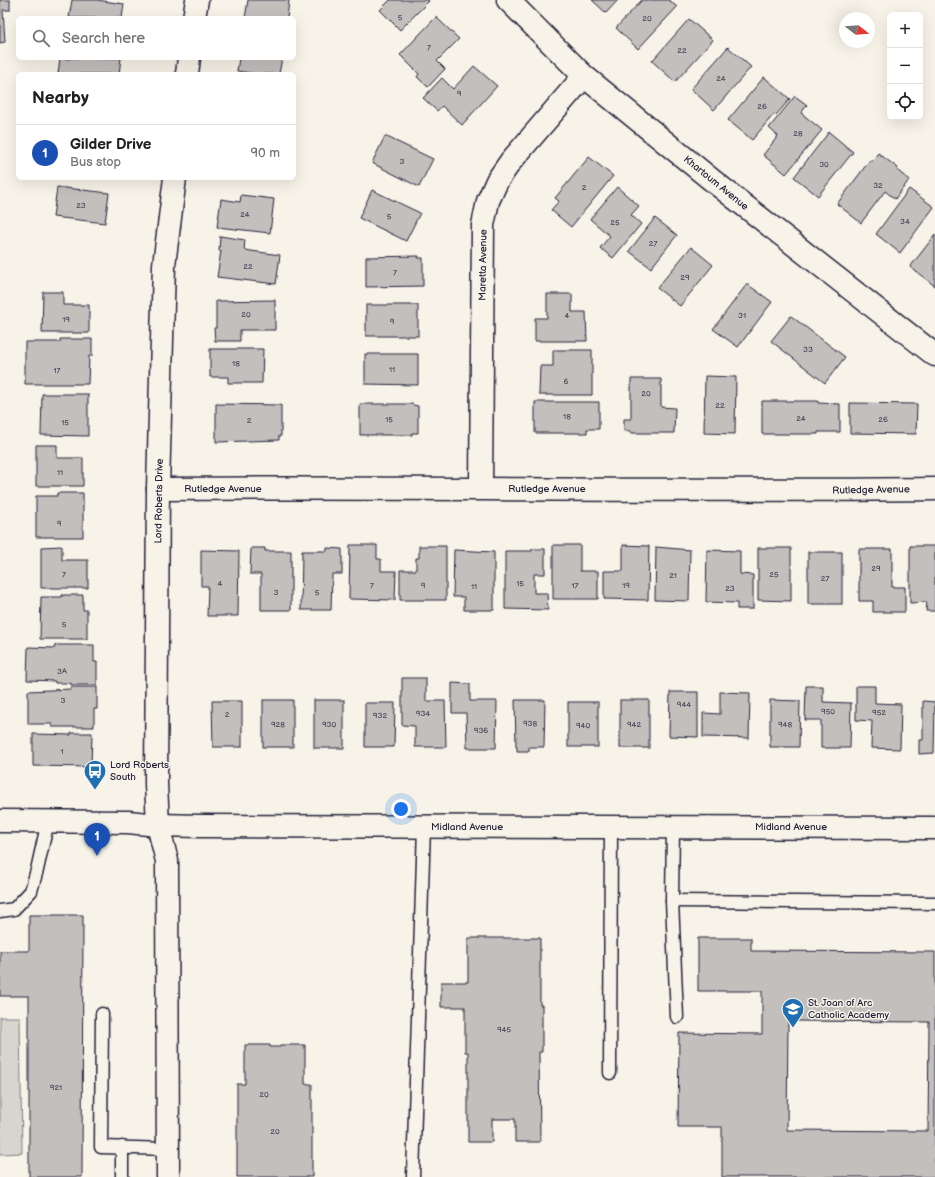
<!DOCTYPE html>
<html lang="en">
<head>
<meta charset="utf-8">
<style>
	:root { --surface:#fff; --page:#f6f6f6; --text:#202124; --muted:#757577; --line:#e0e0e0; --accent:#1f6fb2 }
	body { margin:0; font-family:"Balsamiq Sans",sans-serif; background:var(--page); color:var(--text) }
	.controls { position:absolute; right:12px; top:12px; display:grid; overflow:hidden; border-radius:6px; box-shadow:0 4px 16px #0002 }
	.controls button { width:36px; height:36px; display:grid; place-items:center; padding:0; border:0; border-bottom:1px solid var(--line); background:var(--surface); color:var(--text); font:20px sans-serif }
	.compass { position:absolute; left:839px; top:12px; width:36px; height:36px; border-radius:50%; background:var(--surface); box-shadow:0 4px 16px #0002; rotate:107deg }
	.you { position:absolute; left:401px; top:809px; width:14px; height:14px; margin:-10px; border:3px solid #fff; border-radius:50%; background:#1a73e8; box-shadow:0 0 0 6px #1a73e833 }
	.badge { display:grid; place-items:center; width:26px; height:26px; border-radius:50%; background:var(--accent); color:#fff; font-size:13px; font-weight:700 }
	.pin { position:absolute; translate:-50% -33px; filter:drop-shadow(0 1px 2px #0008) }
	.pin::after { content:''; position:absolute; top:21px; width:14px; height:12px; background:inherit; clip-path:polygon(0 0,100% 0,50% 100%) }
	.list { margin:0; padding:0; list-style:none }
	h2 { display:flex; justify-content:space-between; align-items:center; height:52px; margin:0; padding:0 16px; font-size:17px }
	h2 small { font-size:13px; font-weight:400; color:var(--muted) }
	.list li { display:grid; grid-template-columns:26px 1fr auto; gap:12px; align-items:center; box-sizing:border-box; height:56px; padding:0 16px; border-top:1px solid var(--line) }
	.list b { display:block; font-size:15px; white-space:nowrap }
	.list p { margin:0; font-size:13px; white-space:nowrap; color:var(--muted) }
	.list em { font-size:13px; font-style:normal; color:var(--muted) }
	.icon { flex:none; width:22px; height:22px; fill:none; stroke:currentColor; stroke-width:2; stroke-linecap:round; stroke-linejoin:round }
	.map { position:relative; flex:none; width:935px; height:1177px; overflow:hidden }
	.search { position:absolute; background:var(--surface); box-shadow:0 4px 16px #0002; left:16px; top:16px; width:280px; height:44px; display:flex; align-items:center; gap:10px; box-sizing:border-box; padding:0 14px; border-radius:6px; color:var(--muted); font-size:15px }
	.panel { position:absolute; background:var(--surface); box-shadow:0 4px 16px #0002; left:16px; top:72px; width:280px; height:108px; border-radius:6px }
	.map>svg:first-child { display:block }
</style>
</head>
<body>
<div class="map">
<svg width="935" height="1177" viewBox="0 0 935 1177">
	<rect width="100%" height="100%" fill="#f7f3e8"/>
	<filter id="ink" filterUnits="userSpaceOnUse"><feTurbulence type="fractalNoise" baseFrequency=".025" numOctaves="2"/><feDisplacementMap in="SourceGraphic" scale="8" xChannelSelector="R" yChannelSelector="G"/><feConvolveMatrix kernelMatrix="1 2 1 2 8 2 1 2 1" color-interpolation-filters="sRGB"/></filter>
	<g filter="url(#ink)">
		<polygon fill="#d8d5cf" stroke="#7d7c85" points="0,1017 20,1017 22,1153 0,1154"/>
		<g fill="#c2bfbd" stroke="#22223b" fill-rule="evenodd">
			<polygon points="0,0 10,0 10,10 3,10 5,42 0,43"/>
			<polygon points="72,0 97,0 124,4 122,18 69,18"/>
			<polygon points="248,0 289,0 287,18 245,18"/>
			<polygon points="390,0 428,0 429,1 400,30 380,10"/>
			<polygon points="592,0 618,0 606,13"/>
			<polygon points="642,0 669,0 677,7 638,49 616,28"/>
			<polygon points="436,17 459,39 437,61 445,69 428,87 417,77 419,74 400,55"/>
			<polygon points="689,19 713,40 675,82 652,61"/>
			<polygon points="728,47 751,67 714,110 691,89"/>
			<polygon points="60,58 69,59 69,58 121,58 119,74 58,74"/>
			<polygon points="239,58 282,58 279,74 257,74 237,71"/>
			<polygon points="474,66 497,86 462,125 442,106 437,111 423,98 442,78 453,89"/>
			<polygon points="764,77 790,99 776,115 774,114 752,140 728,120"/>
			<polygon points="795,96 807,105 801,113 822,130 786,174 763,155 778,136 769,128"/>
			<polygon points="829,132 853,152 818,196 794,177"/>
			<polygon points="385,136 433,159 419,187 372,163"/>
			<polygon points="878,153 898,168 897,170 909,180 895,199 885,191 861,223 837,204 870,160 872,161"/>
			<polygon points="589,157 613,176 571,227 551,210 559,201 555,198"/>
			<polygon points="57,187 109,193 105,223 53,217"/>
			<polygon points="617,187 639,206 631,215 641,224 613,258 600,248 610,236 590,219"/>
			<polygon points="909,189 934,207 900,253 876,234"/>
			<polygon points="372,190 420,213 406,241 359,218"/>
			<polygon points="241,195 274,199 270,233 217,227 221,199 240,202"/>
			<polygon points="655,218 677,235 651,268 629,251"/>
			<polygon points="935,235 935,286 910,267"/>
			<polygon points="220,236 245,240 244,250 280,255 276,284 217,277 221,251 219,251"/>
			<polygon points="691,247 713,265 680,306 657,288"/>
			<polygon points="419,256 418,258 423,258 423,286 366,287 366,257"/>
			<polygon points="747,284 772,302 738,347 713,329"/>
			<polygon points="43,292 63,292 63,305 89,305 89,333 42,333"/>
			<polygon points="547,294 572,294 572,312 586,312 587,341 535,341 535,318 547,318"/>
			<polygon points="275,300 275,330 240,330 240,341 215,341 214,328 216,328 216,301"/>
			<rect x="366" y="305" width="52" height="31"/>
			<polygon points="791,316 845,357 825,383 771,341"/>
			<polygon points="60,339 92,339 92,356 89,356 88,384 25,384 25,342 60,342"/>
			<polygon points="210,349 263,349 262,383 228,383 228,377 210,377"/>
			<polygon points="553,350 592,350 592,395 539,395 540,366 553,366"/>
			<polygon points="365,354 418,354 418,385 365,384"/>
			<polygon points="705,376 736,377 735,434 704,433"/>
			<polygon points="631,379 661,379 661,407 675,408 674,433 631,433 631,431 624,431 624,419 631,419"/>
			<polygon points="42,394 88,394 88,436 41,435"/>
			<polygon points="762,401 818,401 818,403 840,404 840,432 818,432 818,434 762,434"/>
			<polygon points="535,402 599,402 599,429 587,429 587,433 535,433"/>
			<polygon points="850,403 917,404 916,434 850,433"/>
			<polygon points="216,404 281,405 281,436 279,436 279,440 216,442"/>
			<polygon points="360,404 412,404 413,405 418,406 418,433 412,433 412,435 360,435"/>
			<polygon points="36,445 57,445 57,458 83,458 83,486 36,486"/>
			<polygon points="57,493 83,493 83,537 36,537 36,496 57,496"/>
			<polygon points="350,545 377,545 377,559 381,559 381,571 396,571 395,600 349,599"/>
			<polygon points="553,545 580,545 580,571 598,571 598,599 553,599"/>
			<polygon points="623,545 649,546 648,600 604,599 604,571 623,571"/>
			<polygon points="62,546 62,560 88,560 88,588 41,588 41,547"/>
			<polygon points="419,546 446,546 446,600 400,600 400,570 416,570 416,558 419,558"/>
			<polygon points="910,546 935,546 935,611 926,611 927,602 910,603"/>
			<polygon points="656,547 690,550 689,601 655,600"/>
			<polygon points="251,548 265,548 265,551 291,551 291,610 261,610 261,574 250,574"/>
			<polygon points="327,548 342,549 342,574 332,574 331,610 301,610 302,551 327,551"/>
			<polygon points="758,548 791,548 791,601 758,600"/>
			<polygon points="532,549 545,549 545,574 534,574 534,593 547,593 548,610 505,609 505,551 532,551"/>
			<polygon points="859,549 892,549 892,587 905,587 905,612 873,612 873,601 859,601"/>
			<polygon points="201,550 239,551 238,616 207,616 208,586 201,586"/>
			<polygon points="454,550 494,552 494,610 464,610 464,597 453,597"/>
			<polygon points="707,550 740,551 740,574 753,575 753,609 737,609 737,603 706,602"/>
			<rect x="808" y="552" width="34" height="52"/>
			<polygon points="62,595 83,595 83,610 87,610 87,639 40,639 41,597 62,597"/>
			<polygon points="55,645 94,645 94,662 97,662 97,685 71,685 71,683 55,683 55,681 27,680 28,647 55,648"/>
			<polygon points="402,678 426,678 426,701 445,701 446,747 415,747 415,726 402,725"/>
			<polygon points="452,683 470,684 470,701 497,701 496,748 467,748 466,713 452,713"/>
			<polygon points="806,686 823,686 823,702 851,703 850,748 821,748 821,720 805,720"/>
			<polygon points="856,686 875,686 875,703 901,704 900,749 871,748 872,721 856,720"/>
			<polygon points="71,687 97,687 97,709 94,709 94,727 52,727 52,724 28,724 28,691 71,689"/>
			<polygon points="670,692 698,692 698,737 669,736"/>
			<polygon points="720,692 750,693 749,738 703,737 703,713 720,714"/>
			<rect x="263" y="700" width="30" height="47"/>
			<rect x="314" y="700" width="30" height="48"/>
			<polygon points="515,700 545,700 544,747 529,747 529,751 517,751 517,747 516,747"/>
			<rect x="620" y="700" width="29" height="48"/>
			<polygon points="770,700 800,701 799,747 770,747"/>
			<polygon points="212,701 242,701 242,747 213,747"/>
			<polygon points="923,701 935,702 934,753 919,754 919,740 923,740"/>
			<rect x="568" y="702" width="30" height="45"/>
			<polygon points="365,703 395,703 394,747 365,747"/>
			<polygon points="71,733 92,733 91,767 33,766 33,734 71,735"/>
			<polygon points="29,915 83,915 82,1177 29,1177 29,996 0,996 0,951 29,951"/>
			<polygon points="468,938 540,938 540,1005 542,1005 542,1052 539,1052 540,1142 515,1142 515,1119 492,1119 492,1142 468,1142 468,1052 465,1052 465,1007 441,1007 441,982 468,982"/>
			<path d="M698,938H751V951L935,952V1177H722V1127H678L679,1033L762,1034V991H698ZM788,1021L929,1022L928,1131L787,1130Z"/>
			<polygon points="245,1045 270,1045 270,1047 280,1047 280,1045 305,1045 305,1084 312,1084 312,1177 237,1177 237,1084 245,1084"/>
		</g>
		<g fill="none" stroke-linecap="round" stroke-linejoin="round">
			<g stroke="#22223b" stroke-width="15">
				<g id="service">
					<polyline points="673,827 672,901 677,1017"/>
					<polyline points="672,901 935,903"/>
					<polyline points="0,911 14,909 31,891 37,870 48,821"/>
					<polyline points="102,1014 101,1147 168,1149"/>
					<polyline points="610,1073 611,827"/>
					<polyline points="122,1177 122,1147"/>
					<polyline points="413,1177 424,827"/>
				</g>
			</g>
			<g stroke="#22223b" stroke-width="25">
				<g id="minor">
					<polyline points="508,0 584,76 713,181 935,355"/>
					<polyline points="194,18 197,0"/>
					<polyline points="187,74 189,58"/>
					<polyline points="481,488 483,225 488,201 497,181 511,161 584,76"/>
					<path d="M158,489C417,487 676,492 935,489"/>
					<polyline points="168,1177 167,861 158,825 156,784 158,489 164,265 175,178"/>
				</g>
			</g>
			<g stroke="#22223b" stroke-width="25">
				<polyline id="secondary" points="0,821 128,822 158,825 200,826 935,828"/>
			</g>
			<use href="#service" stroke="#f7f3e8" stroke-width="12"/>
			<use href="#minor" stroke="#f7f3e8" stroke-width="22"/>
			<use href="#secondary" stroke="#f7f3e8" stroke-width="22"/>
		</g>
	</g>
	<defs>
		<g id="bus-pin" transform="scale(1.15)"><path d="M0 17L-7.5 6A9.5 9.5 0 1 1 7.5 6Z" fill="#1f6fb2" stroke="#f7f3e8"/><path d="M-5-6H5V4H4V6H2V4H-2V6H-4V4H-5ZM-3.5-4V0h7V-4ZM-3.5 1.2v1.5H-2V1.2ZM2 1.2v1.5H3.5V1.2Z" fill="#fff"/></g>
		<g id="school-pin" transform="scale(1.15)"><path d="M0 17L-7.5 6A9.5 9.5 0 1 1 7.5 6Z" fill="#1f6fb2" stroke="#f7f3e8"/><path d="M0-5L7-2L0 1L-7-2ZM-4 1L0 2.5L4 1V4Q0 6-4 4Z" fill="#fff"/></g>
	</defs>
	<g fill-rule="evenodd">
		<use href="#bus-pin" x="95" y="771"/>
		<use href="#school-pin" x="793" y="1009"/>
	</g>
	<g text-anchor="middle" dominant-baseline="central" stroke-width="3" stroke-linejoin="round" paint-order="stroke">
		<g font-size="8" fill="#4a495c">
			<text x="400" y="17">5</text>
			<text x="647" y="18">20</text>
			<text x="429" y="47">7</text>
			<text x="682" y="50">22</text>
			<text x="721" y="78">24</text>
			<text x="459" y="93">9</text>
			<text x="762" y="106">26</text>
			<text x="798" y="133">28</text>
			<text x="402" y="161">3</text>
			<text x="824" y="164">30</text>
			<text x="878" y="185">32</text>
			<text x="584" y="187">2</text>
			<text x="81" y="205">23</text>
			<text x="245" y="214">24</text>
			<text x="389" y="216">5</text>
			<text x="905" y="221">34</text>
			<text x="615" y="222">25</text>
			<text x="653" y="243">27</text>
			<text x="248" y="266">22</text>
			<text x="395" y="272">7</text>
			<text x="685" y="277">29</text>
			<text x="246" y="314">20</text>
			<text x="567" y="315">4</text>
			<text x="742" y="315">31</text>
			<text x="66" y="319">19</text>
			<text x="392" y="321">9</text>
			<text x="808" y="349">33</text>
			<text x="236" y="363">18</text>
			<text x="392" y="369">11</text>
			<text x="57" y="370">17</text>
			<text x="566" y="381">6</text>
			<text x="646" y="393">20</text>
			<text x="720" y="405">22</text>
			<text x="567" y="416">18</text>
			<text x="801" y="418">24</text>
			<text x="389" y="419">15</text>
			<text x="883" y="419">26</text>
			<text x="249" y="420">2</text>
			<text x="65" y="422">15</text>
			<text x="60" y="472">11</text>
			<text x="59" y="523">9</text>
			<text x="876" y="568">29</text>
			<text x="64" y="574">7</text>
			<text x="774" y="574">25</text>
			<text x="673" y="575">21</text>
			<text x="825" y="578">27</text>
			<text x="220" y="583">4</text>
			<text x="520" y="583">15</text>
			<text x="372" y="585">7</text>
			<text x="423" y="585">9</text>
			<text x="575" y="585">17</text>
			<text x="626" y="585">19</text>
			<text x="474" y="586">11</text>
			<text x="730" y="588">23</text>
			<text x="276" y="592">3</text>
			<text x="317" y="592">5</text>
			<text x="64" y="624">5</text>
			<text x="62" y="671">3A</text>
			<text x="63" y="700">3</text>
			<text x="684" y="704">944</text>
			<text x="828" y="711">950</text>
			<text x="879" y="712">952</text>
			<text x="423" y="713">934</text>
			<text x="227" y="714">2</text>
			<text x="380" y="715">932</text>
			<text x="530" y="723">938</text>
			<text x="278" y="724">928</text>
			<text x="329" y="724">930</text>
			<text x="634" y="724">942</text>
			<text x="785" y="724">948</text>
			<text x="583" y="725">940</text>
			<text x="481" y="730">936</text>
			<text x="62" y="751">1</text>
			<text x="504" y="1029">945</text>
			<text x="56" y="1087">921</text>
			<text x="264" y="1094">20</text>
			<text x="275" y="1131">20</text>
		</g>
		<g font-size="10" fill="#22223b" stroke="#f7f3e8">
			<text transform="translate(716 183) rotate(39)">Khartoum Avenue</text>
			<text transform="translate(483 265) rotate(-89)">Maretta Avenue</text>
			<text x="223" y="489">Rutledge Avenue</text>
			<text x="547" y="489">Rutledge Avenue</text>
			<text transform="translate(871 490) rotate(-1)">Rutledge Avenue</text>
			<text transform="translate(159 501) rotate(-89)">Lord Roberts Drive</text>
			<text x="467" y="827">Midland Avenue</text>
			<text x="791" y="827">Midland Avenue</text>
		</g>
		<g font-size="10" fill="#22223b" stroke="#f7f3e8" text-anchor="start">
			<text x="110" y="765">Lord Roberts<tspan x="110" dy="12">South</tspan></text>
			<text x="808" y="1003">St. Joan of Arc<tspan x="808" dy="12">Catholic Academy</tspan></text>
		</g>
	</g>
</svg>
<div class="controls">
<button>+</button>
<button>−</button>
<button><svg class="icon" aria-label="locate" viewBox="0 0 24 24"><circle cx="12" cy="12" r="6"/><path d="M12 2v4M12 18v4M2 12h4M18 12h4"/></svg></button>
</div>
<svg class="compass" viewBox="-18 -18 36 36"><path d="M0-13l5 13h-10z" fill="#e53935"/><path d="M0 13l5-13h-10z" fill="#757577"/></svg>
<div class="you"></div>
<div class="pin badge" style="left:97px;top:856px;background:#1a4fb4">1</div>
<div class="search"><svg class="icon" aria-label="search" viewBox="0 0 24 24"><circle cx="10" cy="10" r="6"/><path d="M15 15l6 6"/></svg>Search here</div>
<section class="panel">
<h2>Nearby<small></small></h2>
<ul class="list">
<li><span class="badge" style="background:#1a4fb4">1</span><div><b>Gilder Drive</b><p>Bus stop</p></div><em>90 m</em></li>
</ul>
</section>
</div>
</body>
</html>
